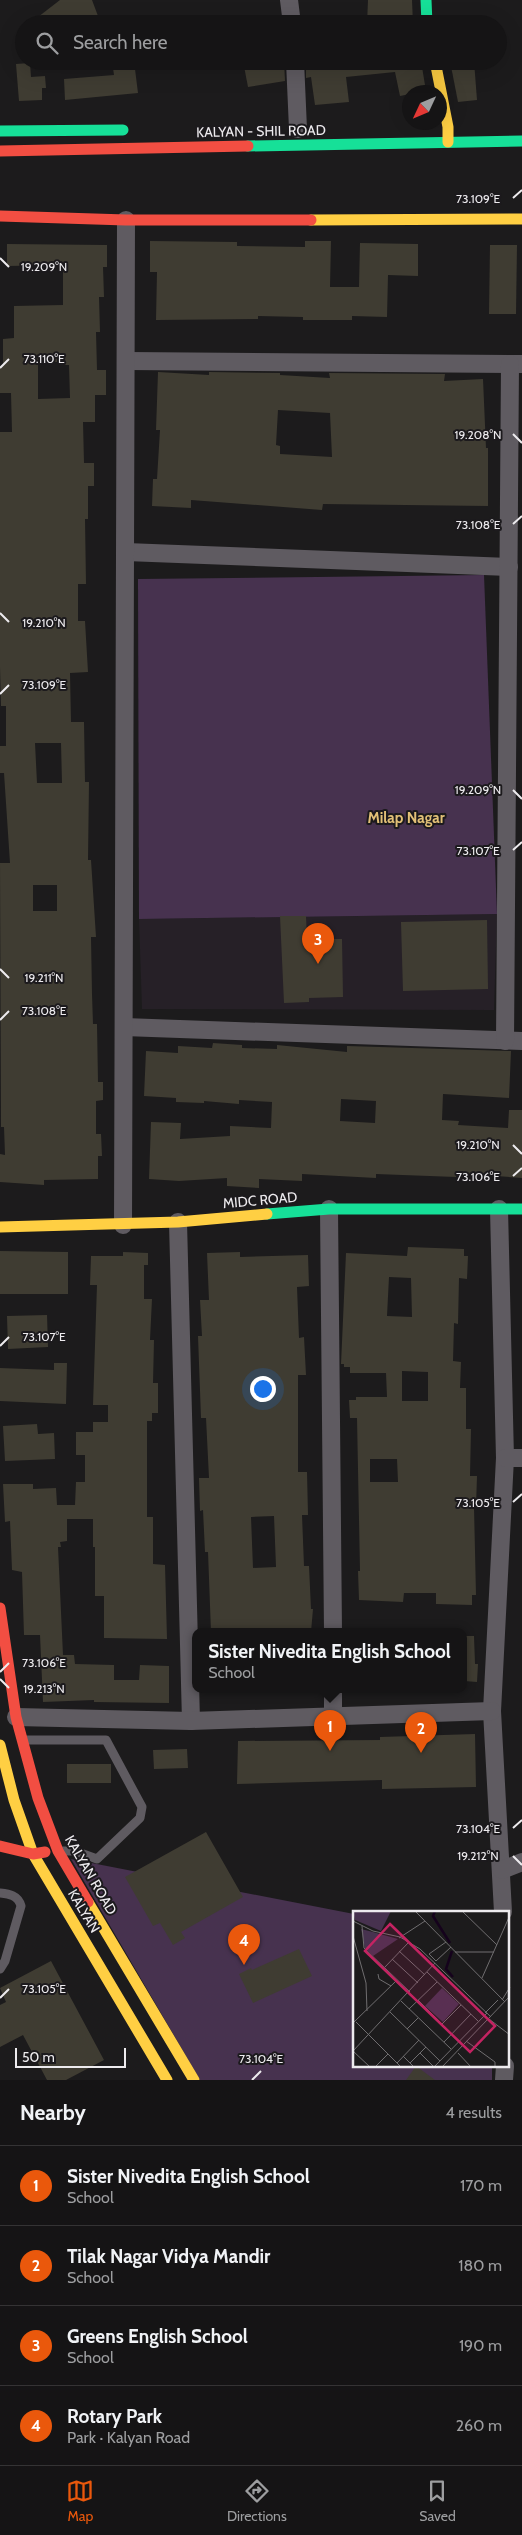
<!DOCTYPE html>
<html lang="en">
<head>
<meta charset="utf-8">
<style>
	:root { --surface:#151415; --page:#222122; --text:#f1f3f6; --muted:#9d9ea0; --line:#343334; --accent:#ea580c }
	body { margin:0; font-family:Cabin,sans-serif; background:var(--page); color:var(--text) }
	.compass { position:absolute; left:402px; top:85px; width:45px; height:45px; border-radius:50%; background:var(--surface); box-shadow:0 5px 20px #0002; rotate:226deg }
	.scale { position:absolute; left:15px; bottom:12px; width:111px; box-sizing:border-box; padding-left:5px; border:2px solid #edebee; border-top:0; font-size:14px; line-height:18px; white-space:nowrap; color:#edebee; -webkit-text-stroke:4px #1c1a1d; paint-order:stroke }
	.you { position:absolute; left:262px; top:1388px; width:18px; height:18px; margin:-12px; border:4px solid #fff; border-radius:50%; background:#1a73e8; box-shadow:0 0 0 8px #1a73e833 }
	.badge { display:grid; place-items:center; width:32px; height:32px; border-radius:50%; background:var(--accent); color:#fff; font-size:16px; font-weight:700 }
	.pin { position:absolute; translate:-50% -41px; filter:drop-shadow(0 1px 2px #0008) }
	.pin::after { content:''; position:absolute; top:26px; width:18px; height:15px; background:inherit; clip-path:polygon(0 0,100% 0,50% 100%) }
	.popup { position:absolute; left:192px; top:1628px; width:275px; height:65px; box-sizing:border-box; display:grid; place-content:center; border-radius:10px; background:var(--surface); filter:drop-shadow(0 1px 4px #0005); font-size:16px; white-space:nowrap; color:var(--muted) }
	.popup b { font-size:19px; color:var(--text) }
	.popup::after { content:''; position:absolute; left:50%; top:100%; margin-left:-10px; border:10px solid transparent; border-top-color:var(--surface) }
	.list { margin:0; padding:0; list-style:none }
	h2 { display:flex; justify-content:space-between; align-items:center; height:65px; margin:0; padding:0 20px; font-size:21px }
	h2 small { font-size:16px; font-weight:400; color:var(--muted) }
	.list li { display:grid; grid-template-columns:32px 1fr auto; gap:15px; align-items:center; box-sizing:border-box; height:80px; padding:0 20px; border-top:1px solid var(--line) }
	.list b { display:block; font-size:19px; white-space:nowrap }
	.list p { margin:0; font-size:16px; white-space:nowrap; color:var(--muted) }
	.list em { font-size:16px; font-style:normal; color:var(--muted) }
	.icon { flex:none; width:28px; height:28px; fill:none; stroke:currentColor; stroke-width:2; stroke-linecap:round; stroke-linejoin:round }
	.map { position:relative; flex:none; width:522px; height:2080px; overflow:hidden }
	.search { position:absolute; background:var(--surface); box-shadow:0 5px 20px #0002; left:15px; right:15px; top:15px; height:55px; display:flex; align-items:center; gap:12px; box-sizing:border-box; padding:0 18px; border-radius:28px; color:var(--muted); font-size:19px }
	.sheet { height:385px; background:var(--surface) }
	nav { display:flex; justify-content:space-around; align-items:center; box-sizing:border-box; height:70px; border-top:1px solid var(--line); background:var(--surface); font-size:14px; color:var(--muted) }
	nav a { display:grid; justify-items:center; gap:2px }
	nav .on { color:var(--accent) }
	.map>svg:first-child { display:block }
</style>
</head>
<body>
<div class="map">
<svg width="522" height="2080" viewBox="0 0 522 2080">
	<rect width="100%" height="100%" fill="#1c1b1c"/>
	<polygon fill="#262027" points="497,914 494,1010 142,1009 139,919"/>
	<g fill="#47324f">
		<polygon points="484,575 497,914 139,919 138,579"/>
		<polygon points="71,1859 354,1914 354,2066 492,2066 492,2080 200,2080"/>
	</g>
	<g fill="#3f3c32" fill-rule="evenodd">
		<polygon points="60,0 92,0 101,24 29,24"/>
		<polygon points="368,0 412,0 413,24 367,24"/>
		<polygon points="112,61 134,61 138,93 65,100 64,79 114,75"/>
		<polygon points="243,61 284,61 285,81 248,87"/>
		<polygon points="320,61 421,61 426,91 410,92 410,94 400,96 395,72 346,77 349,102 315,105 311,77 306,78 306,63"/>
		<polygon points="450,61 474,61 477,100 458,102"/>
		<polygon points="30,63 31,77 45,76 46,88 42,88 42,100 19,101 16,64"/>
		<polygon points="150,241 237,242 237,246 305,247 305,241 331,241 330,287 359,287 360,243 418,244 418,276 388,275 387,317 352,316 352,320 303,320 303,317 258,316 258,319 156,320 157,272 150,272"/>
		<path d="M7,244L107,245V267H103L104,297H99L100,332H96L97,370H106V395H95V422H83L84,463H94V486H88V519H85L86,584H78V621H85L88,672L70,673L71,722H84L85,782H89L88,860H91L96,937H91L92,994L93,1024H97L98,1082H103V1100L96,1101V1134H101L102,1156H98V1179L44,1180V1185L0,1182V1154L5,1155L4,1127H1L0,863H10L4,773H0V746H6V706H1L0,667V432H12L11,393H0V366H3V339L14,338V306L63,305V265L7,266ZM38,362H60V365H69L70,398L38,399ZM35,743H61L62,783H37ZM33,885H57V911H33Z"/>
		<polygon points="490,245 517,245 516,314 489,314"/>
		<path d="M158,372L209,375V372L280,373V375L330,378L329,373L445,374L444,381L483,379L486,448H488V506L323,504L322,510L191,500V508L152,506L153,479H157L160,430H156ZM278,410L330,413L332,457L280,454V446L276,445Z"/>
		<polygon points="280,916 306,916 307,939 342,939 343,997 309,998 309,1002 284,1003"/>
		<polygon points="487,920 488,989 403,991 401,922"/>
		<path d="M213,1043L242,1045V1048L277,1049V1045L347,1052V1046L511,1051L509,1098L443,1094L442,1120L459,1121L458,1125L508,1128L509,1110H522V1178L456,1173V1177L376,1174V1178L302,1174V1181L259,1179V1188L227,1186V1178L179,1181L149,1179L151,1122L181,1123L180,1139L230,1136V1126L271,1128L272,1102L239,1100V1104L204,1101V1103L176,1102V1098L144,1096L146,1051L178,1053V1046L212,1048ZM341,1099L376,1101L375,1123L340,1121Z"/>
		<path d="M408,1247L464,1249V1256H468L467,1279L459,1278L458,1324L454,1323L453,1361L461,1362L460,1388H466V1429H471L470,1476H477L476,1507H474L476,1595H472V1605L436,1604V1593H404L403,1602L359,1600L358,1571H360L357,1418H350L349,1400H356V1397H387L386,1373H350V1367H344V1364H341L346,1253L407,1256ZM389,1277L411,1278L412,1317L387,1316ZM402,1371L428,1372V1401H402ZM370,1459H397L398,1482H370Z"/>
		<polygon points="0,1251 68,1252 68,1294 0,1294"/>
		<polygon points="123,1252 148,1253 148,1265 144,1265 144,1299 152,1299 150,1340 154,1340 153,1383 158,1383 158,1413 152,1413 152,1421 147,1421 147,1517 153,1517 153,1564 165,1565 167,1639 104,1638 104,1596 95,1596 95,1547 93,1547 93,1519 67,1519 67,1541 60,1542 61,1547 58,1547 63,1655 74,1655 75,1664 114,1665 114,1680 139,1680 140,1665 169,1666 169,1703 94,1702 94,1700 43,1702 40,1635 24,1635 22,1572 12,1570 10,1521 5,1522 3,1484 33,1484 33,1489 56,1488 57,1505 75,1505 76,1482 85,1482 85,1455 76,1455 76,1432 93,1432 93,1422 108,1422 108,1405 93,1405 97,1285 90,1285 91,1256 123,1256"/>
		<path d="M240,1252V1257L308,1255L309,1286L297,1287L299,1338L304,1337L306,1375H298V1472H307L308,1515H302L304,1566H309L311,1609H313L311,1632H211L208,1552H205L203,1510L200,1511L199,1478H209L206,1418H201L198,1336H202L200,1300H209L207,1253ZM274,1516L276,1567L253,1568L251,1517Z"/>
		<polygon points="47,1315 48,1347 8,1349 7,1316"/>
		<polygon points="54,1363 67,1363 66,1404 0,1401 0,1368 54,1370"/>
		<polygon points="37,1424 38,1434 54,1433 55,1459 5,1461 3,1426"/>
		<polygon points="464,1636 474,1636 475,1664 478,1664 477,1682 464,1681"/>
		<polygon points="475,1734 476,1787 382,1789 382,1780 237,1784 238,1741 380,1740 380,1737"/>
		<polygon points="187,1749 188,1768 154,1769 153,1750"/>
		<rect x="67" y="1764" width="44" height="19"/>
		<polygon points="206,1832 243,1897 181,1932 185,1938 173,1945 160,1923 153,1926 125,1877"/>
		<polygon points="299,1949 312,1976 253,2003 239,1974 251,1968 252,1970"/>
		<polygon points="51,1961 104,2060 66,2080 47,2080 23,2035 0,2047 0,2005 6,2002 0,1988"/>
		<polygon points="416,2066 435,2080 406,2080"/>
	</g>
	<g fill="none" stroke-linecap="round" stroke-linejoin="round">
		<g stroke="#5f5b61" stroke-width="9">
			<polyline points="25,1740 106,1740 142,1807 140,1818 97,1859 75,1851 63,1851"/>
			<path d="M0,1893C9,1894 18,1895 21,1906L5,1961L0,1969"/>
		</g>
		<g stroke="#5f5b61" stroke-width="18">
			<polyline points="289,0 292,24"/>
			<polyline points="295,61 298,129"/>
			<polyline points="127,361 521,364"/>
			<polyline points="126,552 509,567"/>
			<polyline points="124,1027 522,1041"/>
			<polyline points="505,1041 510,364"/>
			<polyline points="329,1209 333,1632"/>
			<polyline points="499,1209 505,1458 492,1711 503,1912"/>
			<polyline points="178,1222 191,1721"/>
			<polyline points="123,1225 126,220"/>
			<polyline points="505,1458 522,1458"/>
			<polyline points="333,1690 333,1717"/>
			<polyline points="16,1717 191,1721 492,1711"/>
			<polyline points="502,1870 522,1862"/>
			<polyline points="504,2080 505,2066"/>
		</g>
		<g stroke="#16e098" stroke-width="11">
			<polyline points="426,0 427,24"/>
			<polyline points="0,131 123,130"/>
			<polyline points="248,146 522,141"/>
			<polyline points="267,1214 329,1209 522,1209"/>
		</g>
		<g stroke="#ffcf43" stroke-width="11">
			<polyline points="435,61 448,127 448,142"/>
			<polyline points="311,220 522,219"/>
			<polyline points="0,1227 178,1222 267,1214"/>
			<polyline points="0,1745 14,1800 33,1854 167,2080"/>
			<polyline points="88,1902 194,2080"/>
		</g>
		<g stroke="#f24e42" stroke-width="11">
			<polyline points="0,151 248,146"/>
			<polyline points="0,216 126,220 311,220"/>
			<polyline points="0,1608 16,1717 38,1798 58,1851 88,1902"/>
			<polyline points="0,1846 33,1854 45,1852"/>
		</g>
	</g>
	<path fill="none" stroke="#edebee" stroke-width="2" d="M513,198L522,190M0,258L9,267M0,368L9,359M513,434L522,443M513,524L522,516M0,613L9,622M0,694L9,685M513,790L522,799M513,850L522,842M0,969L9,978M0,1020L9,1011M513,1145L522,1154M513,1176L522,1168M0,1346L9,1337M513,1502L522,1494M0,1672L9,1663M0,1679L9,1688M513,1828L522,1820M513,1856L522,1865M0,1998L9,1989M252,2080L261,2071"/>
	<g text-anchor="middle" dominant-baseline="central" stroke-width="4" stroke-linejoin="round" paint-order="stroke">
		<g font-size="14" fill="#edebee" stroke="#1c1a1d">
			<text transform="translate(261 131) rotate(-1)">KALYAN - SHIL ROAD</text>
			<text transform="translate(260 1200) rotate(-5)">MIDC ROAD</text>
			<text transform="translate(91 1875) rotate(60)">KALYAN ROAD</text>
			<text transform="translate(84 1911) rotate(59)">KALYAN</text>
		</g>
		<g font-size="15" font-weight="bold" fill="#e2c077" stroke="#1c1a1d">
			<text x="406" y="818">Milap Nagar</text>
		</g>
	</g>
	<g transform="translate(353 1911)">
		<rect width="156" height="156" fill="#1c1b1c"/>
		<path d="M0,0H38L28,20L2,9ZM8,18L20,21L45,28L20,45L12,37ZM89,77L106,93L90,111L72,95Z" fill="#47324f"/>
		<path fill="none" stroke="#15021c" stroke-width="2.5" d="M82,0L80,5L97,32M99,40L93,58L100,66"/>
		<path fill="none" stroke="#706e70" stroke-width="1" d="M62,0L152,91M109,0L144,34M0,10L20,20L47,26L67,38L138,106M9,15L11,37L57,81M0,25L13,72L14,100M46,27L72,10M93,31L76,43L83,50L98,36M46,40L72,64M102,41H141M39,48L65,72M32,56L55,32M74,61L125,110M25,63L26,68L38,75M129,67L157,4M65,89L99,123M149,89L157,76M48,90L98,138M56,98L84,71M37,101L87,150M132,102L145,89M136,108L157,124M3,111L48,156M0,112L44,69M89,113L108,94M54,118L65,107M113,130L142,151V156M91,131L118,103M0,140L82,52M0,140L17,156M67,142L81,156M105,142L118,156M50,145L61,156M44,152L66,129M57,152L73,136M22,156L35,143M81,156L134,102M89,156L157,85"/>
		<path fill="#c42362" fill-opacity="0.15" stroke="#c42362" stroke-width="2.5" d="M37,13L142,115L117,141L12,40Z"/>
		<rect width="156" height="156" fill="none" stroke="#edebee" stroke-width="2.5"/>
	</g>
	<g font-size="12" text-anchor="middle" fill="#edebee" stroke="#1c1a1d" stroke-width="4" stroke-linejoin="round" paint-order="stroke">
		<text x="478" y="203">73.109°E</text>
		<text x="44" y="271">19.209°N</text>
		<text x="44" y="363">73.110°E</text>
		<text x="478" y="439">19.208°N</text>
		<text x="478" y="529">73.108°E</text>
		<text x="44" y="627">19.210°N</text>
		<text x="44" y="689">73.109°E</text>
		<text x="478" y="794">19.209°N</text>
		<text x="478" y="855">73.107°E</text>
		<text x="44" y="982">19.211°N</text>
		<text x="44" y="1015">73.108°E</text>
		<text x="478" y="1149">19.210°N</text>
		<text x="478" y="1181">73.106°E</text>
		<text x="44" y="1341">73.107°E</text>
		<text x="478" y="1507">73.105°E</text>
		<text x="44" y="1667">73.106°E</text>
		<text x="44" y="1693">19.213°N</text>
		<text x="478" y="1833">73.104°E</text>
		<text x="478" y="1860">19.212°N</text>
		<text x="44" y="1993">73.105°E</text>
		<text x="261" y="2063">73.104°E</text>
	</g>
</svg>
<svg class="compass" viewBox="-18 -18 36 36"><path d="M0-13l5 13h-10z" fill="#e53935"/><path d="M0 13l5-13h-10z" fill="#9d9ea0"/></svg>
<div class="scale">50 m</div>
<div class="you"></div>
<div class="pin badge" style="left:330px;top:1751px">1</div>
<div class="popup"><b>Sister Nivedita English School</b>School</div>
<div class="pin badge" style="left:421px;top:1753px">2</div>
<div class="pin badge" style="left:318px;top:964px">3</div>
<div class="pin badge" style="left:244px;top:1965px">4</div>
<div class="search"><svg class="icon" aria-label="search" viewBox="0 0 24 24"><circle cx="10" cy="10" r="6"/><path d="M15 15l6 6"/></svg>Search here</div>
</div>
<section class="sheet">
<h2>Nearby<small>4 results</small></h2>
<ul class="list">
<li><span class="badge">1</span><div><b>Sister Nivedita English School</b><p>School</p></div><em>170 m</em></li>
<li><span class="badge">2</span><div><b>Tilak Nagar Vidya Mandir</b><p>School</p></div><em>180 m</em></li>
<li><span class="badge">3</span><div><b>Greens English School</b><p>School</p></div><em>190 m</em></li>
<li><span class="badge">4</span><div><b>Rotary Park</b><p>Park · Kalyan Road</p></div><em>260 m</em></li>
</ul>
</section>
<nav>
<a class="on"><svg class="icon" aria-label="map" viewBox="0 0 24 24"><path d="M3 6l6-2 6 2 6-2v14l-6 2-6-2-6 2zM9 4v14M15 6v14"/></svg>Map</a>
<a><svg class="icon" aria-label="directions" viewBox="0 0 24 24"><path d="M12 3l9 9-9 9-9-9zM9 14v-3h6M13 9l2 2-2 2"/></svg>Directions</a>
<a><svg class="icon" aria-label="saved" viewBox="0 0 24 24"><path d="M7 4h10v16l-5-4-5 4z"/></svg>Saved</a>
</nav>
</body>
</html>
